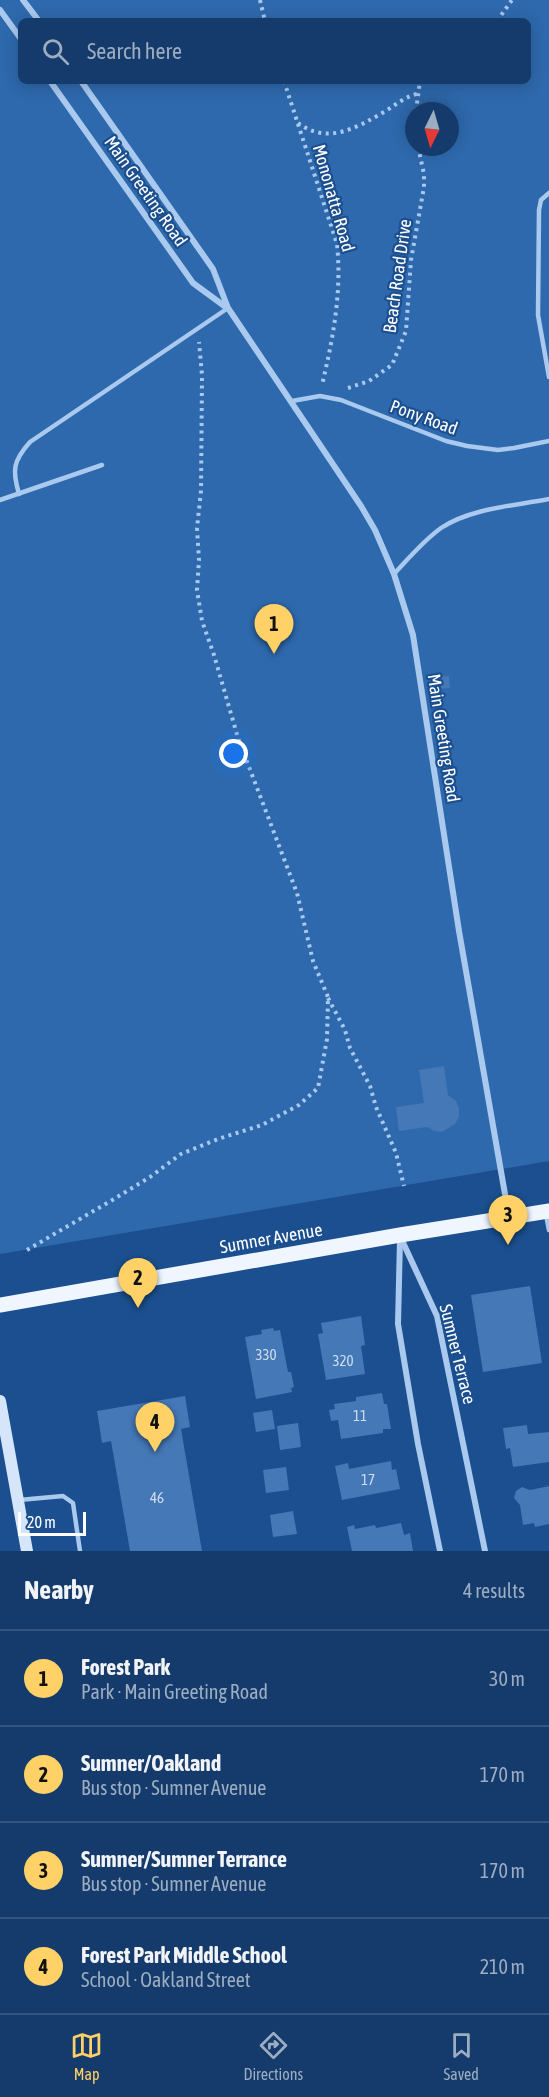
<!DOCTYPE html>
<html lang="en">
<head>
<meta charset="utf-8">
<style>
	:root { --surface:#143b6b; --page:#1d4271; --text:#f1f3f6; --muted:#9dadc1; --line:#33557e; --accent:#ffd166 }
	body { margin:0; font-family:"Asap Condensed",sans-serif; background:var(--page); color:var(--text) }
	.compass { position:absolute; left:405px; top:102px; width:54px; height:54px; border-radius:50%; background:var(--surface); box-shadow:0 3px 15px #0003; rotate:185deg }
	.scale { position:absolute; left:18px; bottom:15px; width:68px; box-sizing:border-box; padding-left:6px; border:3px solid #fff; border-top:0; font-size:16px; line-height:21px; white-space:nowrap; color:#fff; -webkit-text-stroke:4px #1b4f8f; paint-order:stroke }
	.you { position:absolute; left:234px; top:754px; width:21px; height:21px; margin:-15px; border:4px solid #fff; border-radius:50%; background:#1a73e8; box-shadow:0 0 0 9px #1a73e833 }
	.badge { display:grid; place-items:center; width:39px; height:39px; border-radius:50%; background:var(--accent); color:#111; font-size:20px; font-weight:700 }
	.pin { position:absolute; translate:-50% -50px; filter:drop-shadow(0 2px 3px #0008) }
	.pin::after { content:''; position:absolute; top:32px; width:21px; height:18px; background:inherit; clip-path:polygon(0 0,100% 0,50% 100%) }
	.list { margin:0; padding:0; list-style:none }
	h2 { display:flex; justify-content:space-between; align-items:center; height:78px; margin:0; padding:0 24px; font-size:26px }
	h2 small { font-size:20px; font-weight:400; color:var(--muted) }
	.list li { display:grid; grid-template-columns:39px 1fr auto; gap:18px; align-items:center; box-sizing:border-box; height:96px; padding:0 24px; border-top:2px solid var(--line) }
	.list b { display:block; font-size:22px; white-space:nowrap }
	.list p { margin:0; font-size:20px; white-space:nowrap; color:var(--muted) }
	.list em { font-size:20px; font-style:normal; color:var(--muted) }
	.icon { flex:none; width:33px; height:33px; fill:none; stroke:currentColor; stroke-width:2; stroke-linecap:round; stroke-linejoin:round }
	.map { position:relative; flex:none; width:549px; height:1551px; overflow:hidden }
	.search { position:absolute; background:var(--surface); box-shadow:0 3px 15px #0003; left:18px; right:18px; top:18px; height:66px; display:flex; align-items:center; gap:15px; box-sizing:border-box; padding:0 21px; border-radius:9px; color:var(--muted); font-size:22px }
	.sheet { height:462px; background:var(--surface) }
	nav { display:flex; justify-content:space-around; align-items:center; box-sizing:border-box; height:84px; border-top:2px solid var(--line); background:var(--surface); font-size:16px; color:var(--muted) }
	nav a { display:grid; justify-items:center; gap:3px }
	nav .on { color:var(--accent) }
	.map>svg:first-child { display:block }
</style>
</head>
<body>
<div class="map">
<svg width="549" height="1551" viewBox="0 0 549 1551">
	<rect width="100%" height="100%" fill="#1b4f8f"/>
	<path fill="#2e69ad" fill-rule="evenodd" d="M0,0H549V1161L0,1254ZM21,21H528V81H21ZM414,111H450V147H414Z"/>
	<g fill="#4478b7">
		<polygon points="449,676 450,688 437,689 435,677"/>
		<polygon points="444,1066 448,1095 456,1101 459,1109 459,1117 455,1124 442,1132 434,1131 427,1127 399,1131 396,1107 424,1103 419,1070"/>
		<polygon points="530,1286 542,1363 483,1372 471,1295"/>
		<polygon points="361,1316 365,1345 361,1346 365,1374 326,1380 318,1334 323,1333 321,1323"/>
		<polygon points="273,1328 274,1331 280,1330 288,1372 291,1372 294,1387 291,1388 292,1392 256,1399 245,1337 262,1334 261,1330"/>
		<polygon points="382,1393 384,1404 387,1404 391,1429 383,1429 383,1433 341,1439 338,1420 331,1421 329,1410 335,1409 334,1404 356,1401 356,1397"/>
		<polygon points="185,1396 190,1427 181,1429 202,1551 130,1551 111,1441 102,1443 97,1411"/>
		<polygon points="272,1410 275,1429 256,1432 253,1413"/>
		<polygon points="298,1423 301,1447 280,1450 277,1426"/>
		<polygon points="527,1425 528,1434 549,1432 549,1462 513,1467 510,1448 506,1449 503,1428"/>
		<polygon points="391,1461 392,1470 396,1469 400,1489 342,1500 335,1466 348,1463 349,1469"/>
		<polygon points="286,1467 289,1490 266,1493 263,1470"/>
		<polygon points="549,1486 549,1524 535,1527 534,1523 523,1525 520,1505 514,1498 516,1491 522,1487 530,1490"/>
		<polygon points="293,1511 297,1534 273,1537 270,1515"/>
		<polygon points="401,1523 404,1535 410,1533 413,1551 352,1551 347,1527 354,1525 355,1529 375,1525 376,1528"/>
	</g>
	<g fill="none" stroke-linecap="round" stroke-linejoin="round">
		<g stroke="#a9c9ee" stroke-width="4" stroke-dasharray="3 4.5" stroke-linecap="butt">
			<polyline points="260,0 265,21"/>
			<polyline points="497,21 512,0"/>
			<path d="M284,81L337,244C342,292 333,339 322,385"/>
			<polyline points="416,111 420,81"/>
			<path d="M298,123C328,145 356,128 384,112C396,105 404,97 417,94"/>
			<polyline points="348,388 369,381 392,365 406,331 411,260 424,187 424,174 418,147"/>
			<polyline points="328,998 345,1030 350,1048 370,1086 376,1107 396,1153 404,1186"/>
			<polyline points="27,1250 114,1199 150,1177 181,1154 218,1139 262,1125 299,1105 318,1088 327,1039 328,997 313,961 297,893 238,738 214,655 202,621 197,590 199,560 197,528 201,491 202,375 199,342"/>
		</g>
		<g stroke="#a9c9ee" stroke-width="4.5">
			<polyline points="549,193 541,200 539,210 538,315 549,377"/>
			<polyline points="292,401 320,396 341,400 446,441 467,446 498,450 514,448 549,441"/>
			<path d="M19,494C12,470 13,461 30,442L228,308"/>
			<polyline points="0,500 102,465"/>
			<path d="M394,574C409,558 423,541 441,528C471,508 514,506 549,499"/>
			<polyline points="546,1215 549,1230"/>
			<polyline points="19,1500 63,1496 73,1503 80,1551"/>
		</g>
		<g stroke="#a9c9ee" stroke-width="6">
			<polyline points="23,0 39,21"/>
			<polyline points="0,10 21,39"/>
			<polyline points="50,81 193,283 227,308"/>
			<polyline points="81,81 213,269 228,308 361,506 375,530 394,574 413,635 459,931 509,1217"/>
			<polyline points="400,1236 437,1316 485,1551"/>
			<polyline points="400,1239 398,1324 418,1444 440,1551"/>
		</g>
		<polyline stroke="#d6e6fa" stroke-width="12" points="0,1401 27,1551"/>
		<polyline stroke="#f0f6ff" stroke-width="15" points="0,1305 400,1235 549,1211"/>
	</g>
	<g text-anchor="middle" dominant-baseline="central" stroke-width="4.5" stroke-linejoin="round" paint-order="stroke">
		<g font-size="15" fill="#d0dded">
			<text x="266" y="1354">330</text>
			<text x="343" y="1360">320</text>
			<text x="360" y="1415">11</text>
			<text x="368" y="1479">17</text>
			<text x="157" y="1497">46</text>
		</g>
		<g font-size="18" fill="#fff" stroke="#1b4f8f">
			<text transform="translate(146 191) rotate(55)">Main Greeting Road</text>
			<text transform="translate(334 198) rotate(74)">Mononatta Road</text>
			<text transform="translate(397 276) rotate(-82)">Beach Road Drive</text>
			<text transform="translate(424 417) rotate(20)">Pony Road</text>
			<text transform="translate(444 738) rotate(81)">Main Greeting Road</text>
			<text transform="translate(271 1238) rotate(-10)">Sumner Avenue</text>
			<text transform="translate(458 1354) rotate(76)">Sumner Terrace</text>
		</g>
	</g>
</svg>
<svg class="compass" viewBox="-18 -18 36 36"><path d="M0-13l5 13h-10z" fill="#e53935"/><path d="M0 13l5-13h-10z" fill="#9dadc1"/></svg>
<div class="scale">20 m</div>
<div class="you"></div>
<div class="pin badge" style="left:274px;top:654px">1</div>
<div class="pin badge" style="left:138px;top:1308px">2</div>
<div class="pin badge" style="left:508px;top:1245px">3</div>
<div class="pin badge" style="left:155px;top:1452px">4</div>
<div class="search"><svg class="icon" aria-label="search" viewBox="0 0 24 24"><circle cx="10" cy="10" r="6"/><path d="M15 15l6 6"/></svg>Search here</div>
</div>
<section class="sheet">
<h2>Nearby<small>4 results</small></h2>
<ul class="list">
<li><span class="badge">1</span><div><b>Forest Park</b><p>Park · Main Greeting Road</p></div><em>30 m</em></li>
<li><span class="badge">2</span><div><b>Sumner/Oakland</b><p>Bus stop · Sumner Avenue</p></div><em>170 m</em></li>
<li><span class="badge">3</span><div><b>Sumner/Sumner Terrance</b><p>Bus stop · Sumner Avenue</p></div><em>170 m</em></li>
<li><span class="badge">4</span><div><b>Forest Park Middle School</b><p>School · Oakland Street</p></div><em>210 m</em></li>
</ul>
</section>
<nav>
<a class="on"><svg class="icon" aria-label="map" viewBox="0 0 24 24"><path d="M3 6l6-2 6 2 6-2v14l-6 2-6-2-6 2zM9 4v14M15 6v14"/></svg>Map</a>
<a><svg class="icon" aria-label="directions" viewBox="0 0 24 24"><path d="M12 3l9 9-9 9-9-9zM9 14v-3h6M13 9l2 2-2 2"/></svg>Directions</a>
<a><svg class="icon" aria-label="saved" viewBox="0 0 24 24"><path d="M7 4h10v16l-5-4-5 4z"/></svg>Saved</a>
</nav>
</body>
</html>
